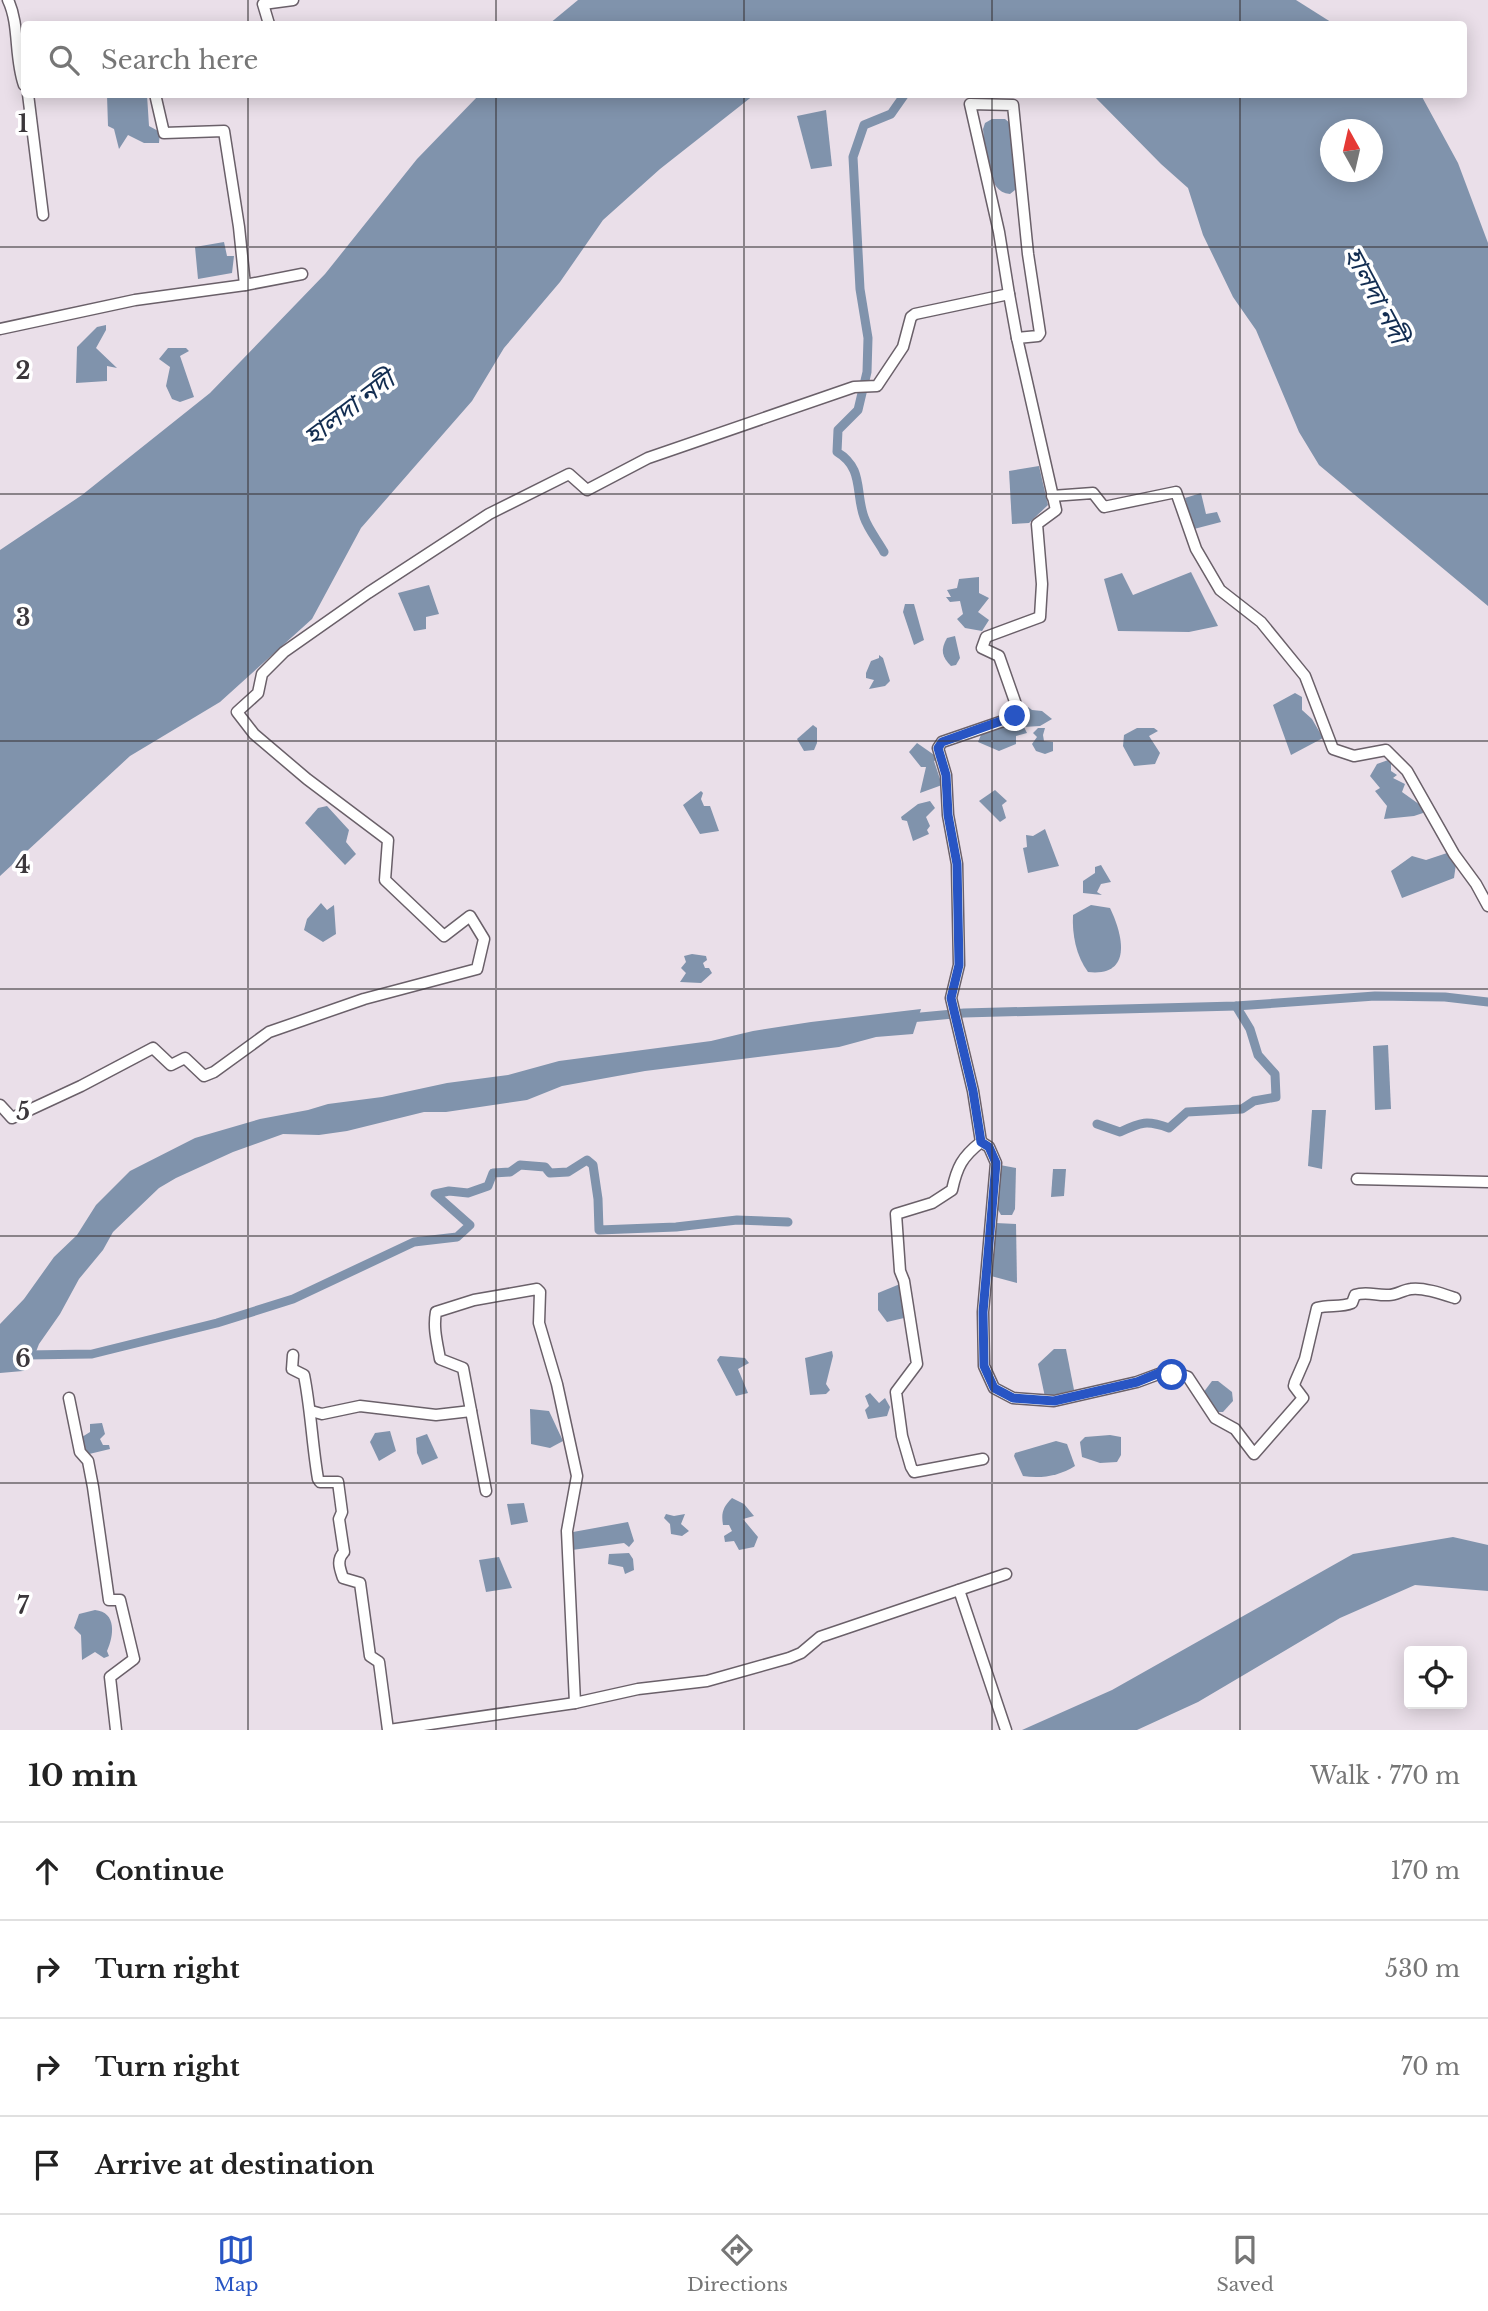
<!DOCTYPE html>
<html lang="en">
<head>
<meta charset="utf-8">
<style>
	:root { --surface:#fff; --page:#f2f2f2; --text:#222; --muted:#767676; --line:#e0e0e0; --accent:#2855c4 }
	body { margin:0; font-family:"Libre Baskerville","Noto Sans Bengali",serif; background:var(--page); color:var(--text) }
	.controls { position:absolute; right:21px; bottom:21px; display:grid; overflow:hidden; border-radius:7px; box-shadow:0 4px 18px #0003 }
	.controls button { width:63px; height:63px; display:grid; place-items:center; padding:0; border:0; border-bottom:2px solid var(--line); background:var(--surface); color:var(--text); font:35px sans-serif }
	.compass { position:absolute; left:1320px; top:119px; width:63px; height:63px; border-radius:50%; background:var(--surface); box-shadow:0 4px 18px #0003; rotate:352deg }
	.stop { position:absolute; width:21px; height:21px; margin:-16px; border:5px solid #2855c4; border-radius:50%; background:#fff }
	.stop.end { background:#2855c4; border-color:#fff; box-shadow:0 2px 7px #0008 }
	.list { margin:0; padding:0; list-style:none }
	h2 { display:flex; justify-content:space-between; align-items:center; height:91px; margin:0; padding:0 28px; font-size:30px }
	h2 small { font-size:23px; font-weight:400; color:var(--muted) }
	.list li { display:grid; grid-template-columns:46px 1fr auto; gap:21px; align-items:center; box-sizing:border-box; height:98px; padding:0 28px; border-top:2px solid var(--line) }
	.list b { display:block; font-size:26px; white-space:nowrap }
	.list em { font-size:23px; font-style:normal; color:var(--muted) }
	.icon { flex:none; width:38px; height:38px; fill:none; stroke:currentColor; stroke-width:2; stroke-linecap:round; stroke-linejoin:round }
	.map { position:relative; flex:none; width:1488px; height:1730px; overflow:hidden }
	.search { position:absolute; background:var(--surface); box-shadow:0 4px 18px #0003; left:21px; right:21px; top:21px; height:77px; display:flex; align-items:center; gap:18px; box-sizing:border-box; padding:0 24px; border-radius:7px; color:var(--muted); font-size:26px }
	.sheet { height:483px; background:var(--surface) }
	nav { display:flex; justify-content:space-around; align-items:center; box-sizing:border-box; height:98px; border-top:2px solid var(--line); background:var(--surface); font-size:19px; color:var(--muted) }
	nav a { display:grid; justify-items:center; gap:4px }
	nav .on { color:var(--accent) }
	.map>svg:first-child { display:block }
</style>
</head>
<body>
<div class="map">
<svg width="1488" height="1730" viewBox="0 0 1488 1730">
	<rect width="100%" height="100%" fill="#eadfe9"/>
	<g fill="#8093ac" fill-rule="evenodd">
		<polygon points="578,0 1296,0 1334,24 549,24"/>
		<polygon points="107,95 147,95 149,126 160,132 159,143 144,143 128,135 119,149 114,129 108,126"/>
		<polygon points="479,95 754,95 660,169 603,220 560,282 504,348 472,401 361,528 312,619 220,702 130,756 0,876 0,550 82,495 210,393 325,274 417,159"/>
		<path d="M1088,95H1421L1458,163L1488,243V606L1319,465L1299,432L1256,330L1233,297L1203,235L1188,188L1161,164L1095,97ZM1330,130H1372V172H1330Z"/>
		<polygon points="826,110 832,166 811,169 797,116"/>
		<path d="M992,119H1005L1011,124L1017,182L1015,190L1010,194C986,193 985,148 983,129L985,123Z"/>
		<polygon points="224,242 227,256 234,256 232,273 198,279 195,247"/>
		<polygon points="106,325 106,330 96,348 117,368 107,366 107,381 76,383 77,347 97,327"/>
		<polygon points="168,348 186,348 189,351 180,356 194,397 180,402 172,399 166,386 170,367 159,359"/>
		<polygon points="1039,466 1048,505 1029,523 1012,524 1009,471"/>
		<polygon points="1201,493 1206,514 1217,512 1221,522 1194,529 1185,498"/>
		<polygon points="1191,572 1218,626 1189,632 1118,631 1104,579 1122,573 1133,595"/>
		<polygon points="979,577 979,593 989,598 978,612 989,620 982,631 965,628 957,619 963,614 960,601 950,602 946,597 951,597 947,590 957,588 959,579"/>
		<polygon points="429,585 439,614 426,617 426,629 414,631 398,593"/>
		<polygon points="905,604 914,604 924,640 914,645 903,612"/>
		<path d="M955,636L960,658L956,665L951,666C942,657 940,650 947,638Z"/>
		<polygon points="879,655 883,658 890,681 885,686 869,689 874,680 866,678 866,673 871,661 879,658"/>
		<polygon points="1295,693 1302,697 1302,710 1312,719 1323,738 1291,755 1273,705"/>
		<polygon points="1028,707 1032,710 1042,711 1052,719 1040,726 1024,727 1027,733 1016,736 1016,744 999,751 978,742 983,730 1019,716 1024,718 1022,711"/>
		<polygon points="813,725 817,728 817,743 814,750 804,751 797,739"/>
		<polygon points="1038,728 1045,728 1043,735 1044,741 1053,742 1053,751 1045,754 1036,751 1032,744 1037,737 1033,733"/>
		<polygon points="1137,728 1154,728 1158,731 1149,736 1160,753 1155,764 1134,766 1123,746 1124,735"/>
		<polygon points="917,743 940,759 934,761 942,785 920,793 926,767 921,767 909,752"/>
		<polygon points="1391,759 1391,771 1397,775 1393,778 1405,784 1402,792 1423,807 1423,813 1414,816 1384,819 1387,806 1375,791 1380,788 1370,776 1377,764"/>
		<polygon points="995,790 1007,801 1002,805 1006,818 1000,822 979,801"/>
		<polygon points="701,791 703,793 701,799 704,806 710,806 719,831 700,834 683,805"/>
		<polygon points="930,801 935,808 926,817 930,826 927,830 929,834 913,841 907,821 902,820 901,817 918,804"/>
		<polygon points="327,806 349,830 346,842 356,854 345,865 305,823 318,808"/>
		<polygon points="1045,829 1059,866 1028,873 1023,848 1027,847 1026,835 1033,836"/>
		<polygon points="1447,853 1456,864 1454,878 1402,898 1391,871 1412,856 1426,860"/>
		<polygon points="1101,865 1111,882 1101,884 1097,892 1102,895 1083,893 1083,881 1095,873 1095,867"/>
		<polygon points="321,903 327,910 334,905 336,934 323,942 304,930 307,919"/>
		<path d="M1091,905L1110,908C1123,935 1133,977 1088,972C1076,956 1072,934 1073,915Z"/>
		<polygon points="692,954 706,956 707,960 703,963 705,968 709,968 712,973 701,983 680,982 686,973 681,968 686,962 684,956"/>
		<polygon points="921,1009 913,1034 876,1037 839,1047 645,1071 562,1086 527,1100 446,1112 424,1112 347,1131 319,1135 283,1134 233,1152 176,1178 159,1188 113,1232 103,1250 79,1279 60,1314 39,1344 30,1367 23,1371 0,1373 0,1324 24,1299 54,1257 77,1235 96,1205 130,1171 195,1138 260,1119 308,1110 328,1104 382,1097 447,1083 508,1075 559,1061 711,1041 753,1031 811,1022"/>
		<polygon points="1388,1045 1391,1109 1375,1110 1373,1046"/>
		<polygon points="1312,1110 1326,1110 1322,1169 1308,1166"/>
		<polygon points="1000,1165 1016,1168 1015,1209 1012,1215 1001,1215 997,1208"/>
		<polygon points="1053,1169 1066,1169 1064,1196 1051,1197"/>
		<polygon points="996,1223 1016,1224 1017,1283 991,1276"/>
		<polygon points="900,1284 905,1292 904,1318 887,1322 878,1310 878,1293"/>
		<polygon points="1054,1349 1066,1349 1074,1390 1045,1397 1038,1364"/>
		<polygon points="832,1351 833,1356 826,1384 830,1390 826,1394 810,1395 805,1358"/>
		<polygon points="720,1356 745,1358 749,1363 738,1369 748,1393 736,1396 717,1360"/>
		<polygon points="1212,1381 1218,1381 1232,1392 1233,1401 1223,1412 1215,1412 1203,1393"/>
		<polygon points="870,1393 879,1403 885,1398 890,1407 887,1416 868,1419 865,1410 869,1406 865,1396"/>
		<polygon points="530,1409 549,1411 563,1441 550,1448 531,1444"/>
		<polygon points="102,1423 105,1434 100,1439 103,1445 109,1445 110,1449 85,1455 82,1437 90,1432 90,1424"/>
		<polygon points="390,1431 396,1451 379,1461 370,1442 375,1433"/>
		<polygon points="427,1434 438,1458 422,1465 417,1453 416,1438"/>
		<polygon points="1110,1435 1121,1437 1121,1455 1117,1462 1100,1463 1082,1457 1080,1442 1085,1437"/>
		<path d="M1056,1441L1067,1444L1075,1466C1059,1476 1041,1479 1023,1476L1014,1456L1015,1453Z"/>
		<path d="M732,1498L744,1504L754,1516L743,1519L758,1537L754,1547L739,1550L734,1541L725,1542L724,1536L732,1531L729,1525H723C721,1513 723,1507 732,1498Z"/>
		<polygon points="524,1503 528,1522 511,1525 507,1504"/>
		<polygon points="666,1514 674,1516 685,1514 681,1524 689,1531 682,1536 671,1534 670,1524 664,1518"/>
		<polygon points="628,1522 634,1541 629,1547 624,1543 572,1550 573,1532"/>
		<polygon points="1453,1537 1488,1545 1488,1591 1415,1585 1340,1618 1198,1702 1137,1730 1022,1730 1112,1690 1353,1554"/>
		<polygon points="629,1553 633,1559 634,1570 625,1574 623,1567 608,1564 609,1554"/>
		<polygon points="499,1557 512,1588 486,1592 479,1560"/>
		<path d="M95,1610C117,1612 114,1636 107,1651L109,1656L104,1658L95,1652L82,1660L81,1635L74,1628L79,1614Z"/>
	</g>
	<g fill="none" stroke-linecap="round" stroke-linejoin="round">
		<g stroke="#8093ac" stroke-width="9">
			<path d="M884,552C878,541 868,529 864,517C855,492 864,468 837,452L838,430L858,410L867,372L868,338L860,289L853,157L864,125L891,114L905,94"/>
			<polyline points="910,1018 964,1013 1236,1006 1375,996 1445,997 1488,1002"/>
			<path d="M1097,1124L1120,1132C1141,1122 1147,1120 1169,1128L1187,1112L1242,1109L1254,1101L1276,1097L1275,1074L1258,1055L1250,1029L1236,1006"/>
			<polyline points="26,1355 92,1354 217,1323 293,1299 414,1242 457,1237 470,1225 435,1194 449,1191 468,1193 488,1186 493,1173 510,1172 520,1165 545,1167 550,1173 568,1172 587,1160 593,1165 598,1199 599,1230 676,1227 737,1220 788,1222"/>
		</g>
		<g stroke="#6a6069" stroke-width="13">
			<g id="minor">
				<path d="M8,0C20,25 14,57 24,85"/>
				<polyline points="269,24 263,4 293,0"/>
				<polyline points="28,94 43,215"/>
				<polyline points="155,94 164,133 224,131 239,227 245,285"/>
				<polyline points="1009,294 1017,338"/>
				<polyline points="0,329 135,300 245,285 302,274"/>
				<polyline points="1052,496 1093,493 1104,507 1176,492 1196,549 1220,590 1261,622 1305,676 1333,749 1354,756 1386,750 1407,771 1454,854 1476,884 1488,906"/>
				<path d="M0,1105L12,1118L81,1086L153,1048L171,1065L185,1058L204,1076L214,1072L269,1032L364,999L477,969L484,939L470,916L444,936L385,880L388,840L307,779L254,734L237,712L258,693L262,674L284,652L368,593L489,514L569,474L587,490L648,458L854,387L877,386L903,347L911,317L915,314L1009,294L999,232L970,104L1013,105L1028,254L1040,333L1038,336L1017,338L1056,510L1037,524L1042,584L1040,617L986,637L982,648L999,656L1019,713L1009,719L942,742L938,748L946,775L948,815L957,864L959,965L951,998L973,1091L981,1142C962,1157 957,1167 952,1190L932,1203L896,1214L900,1271L904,1281L917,1364L896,1392L902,1436L911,1467L914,1472L983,1459"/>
				<path d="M981,1142L989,1147L996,1163L983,1312L984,1366L994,1388L1013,1398L1054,1401L1137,1382L1164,1372C1173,1376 1179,1373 1188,1377L1215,1418L1235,1429L1254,1454L1303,1398L1294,1386L1295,1382L1305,1359L1317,1308C1329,1304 1340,1308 1352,1303L1355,1295C1367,1291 1377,1296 1389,1295C1396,1295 1403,1290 1411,1289C1423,1287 1443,1294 1455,1298"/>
				<polyline points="1357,1179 1488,1182"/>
				<path d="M293,1355L292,1369L304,1375C311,1410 312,1444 318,1479L320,1482H338L342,1512L339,1519L344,1552C336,1560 340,1569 343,1578L360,1583L370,1656L379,1662L388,1730"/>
				<polyline points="69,1398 80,1452 88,1461 93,1487 109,1600 120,1600 134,1659 110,1677 116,1730"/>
				<polyline points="311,1411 322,1414 360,1406 436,1415 471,1411"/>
				<path d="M486,1491L463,1368L440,1359C437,1342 433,1328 436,1312L474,1300L537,1289L540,1292L539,1323L557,1384L577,1476L567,1531L575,1703"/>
				<polyline points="959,1590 1006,1730"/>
				<polyline points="389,1730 575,1703 638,1689 707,1681 789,1658 801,1653 820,1637 1006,1574"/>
			</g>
		</g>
		<use href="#minor" stroke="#fff" stroke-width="10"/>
	</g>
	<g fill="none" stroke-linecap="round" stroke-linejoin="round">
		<polyline stroke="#2855c4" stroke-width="9" points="1015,716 942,742 938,748 946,775 948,815 957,864 959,965 951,998 973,1091 981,1142 989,1147 996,1163 983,1312 984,1366 994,1388 1013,1398 1054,1401 1137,1382 1164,1371 1172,1375"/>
	</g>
	<path fill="none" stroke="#3b373b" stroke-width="2" stroke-opacity="0.55" d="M248,0V24M496,0V24M744,0V24M992,0V24M1240,0V24M248,94V1730M496,94V1730M744,94V1730M992,94V1730M1240,94V1730M0,247H1488M0,494H1488M0,741H1488M0,989H1488M0,1236H1488M0,1483H1488"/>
	<g text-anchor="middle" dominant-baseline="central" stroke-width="7" stroke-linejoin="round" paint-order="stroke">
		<g font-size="26" font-style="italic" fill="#122d51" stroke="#fff">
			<text transform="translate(1376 295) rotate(62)">হালদা নদী</text>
			<text transform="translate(349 408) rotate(-37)">হালদা নদী</text>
		</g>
	</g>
	<g font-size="23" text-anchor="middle" font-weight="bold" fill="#3b373b" stroke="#fff" stroke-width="7" stroke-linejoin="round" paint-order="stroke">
		<text x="23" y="132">1</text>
		<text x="23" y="379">2</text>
		<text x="23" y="626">3</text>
		<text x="23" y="873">4</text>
		<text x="23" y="1120">5</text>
		<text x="23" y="1367">6</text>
		<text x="23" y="1614">7</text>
	</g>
</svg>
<div class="controls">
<button><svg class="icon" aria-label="locate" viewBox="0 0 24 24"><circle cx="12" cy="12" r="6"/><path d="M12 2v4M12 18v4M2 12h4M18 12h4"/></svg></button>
</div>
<svg class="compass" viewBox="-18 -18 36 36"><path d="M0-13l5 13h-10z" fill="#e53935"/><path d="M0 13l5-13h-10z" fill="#767676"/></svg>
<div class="stop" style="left:1172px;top:1375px"></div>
<div class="stop end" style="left:1015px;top:716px"></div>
<div class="search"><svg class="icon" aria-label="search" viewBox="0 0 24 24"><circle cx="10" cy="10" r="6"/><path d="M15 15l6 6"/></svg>Search here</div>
</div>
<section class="sheet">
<h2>10 min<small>Walk · 770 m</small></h2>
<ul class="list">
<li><svg class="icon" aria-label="ahead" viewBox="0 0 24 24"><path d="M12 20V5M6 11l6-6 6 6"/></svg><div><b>Continue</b></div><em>170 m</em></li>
<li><svg class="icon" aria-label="right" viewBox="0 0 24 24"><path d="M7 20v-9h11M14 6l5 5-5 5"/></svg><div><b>Turn right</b></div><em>530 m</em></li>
<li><svg class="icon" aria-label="right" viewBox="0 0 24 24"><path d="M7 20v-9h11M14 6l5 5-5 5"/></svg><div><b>Turn right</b></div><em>70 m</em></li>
<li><svg class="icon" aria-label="arrive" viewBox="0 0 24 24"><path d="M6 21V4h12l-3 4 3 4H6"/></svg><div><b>Arrive at destination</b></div></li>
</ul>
</section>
<nav>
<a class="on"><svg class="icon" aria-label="map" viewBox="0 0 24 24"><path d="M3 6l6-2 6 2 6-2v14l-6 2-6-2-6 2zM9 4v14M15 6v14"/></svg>Map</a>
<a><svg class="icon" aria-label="directions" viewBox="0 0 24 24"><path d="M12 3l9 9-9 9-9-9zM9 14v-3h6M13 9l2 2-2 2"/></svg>Directions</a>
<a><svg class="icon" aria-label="saved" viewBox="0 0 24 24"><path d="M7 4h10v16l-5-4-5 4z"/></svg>Saved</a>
</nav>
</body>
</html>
